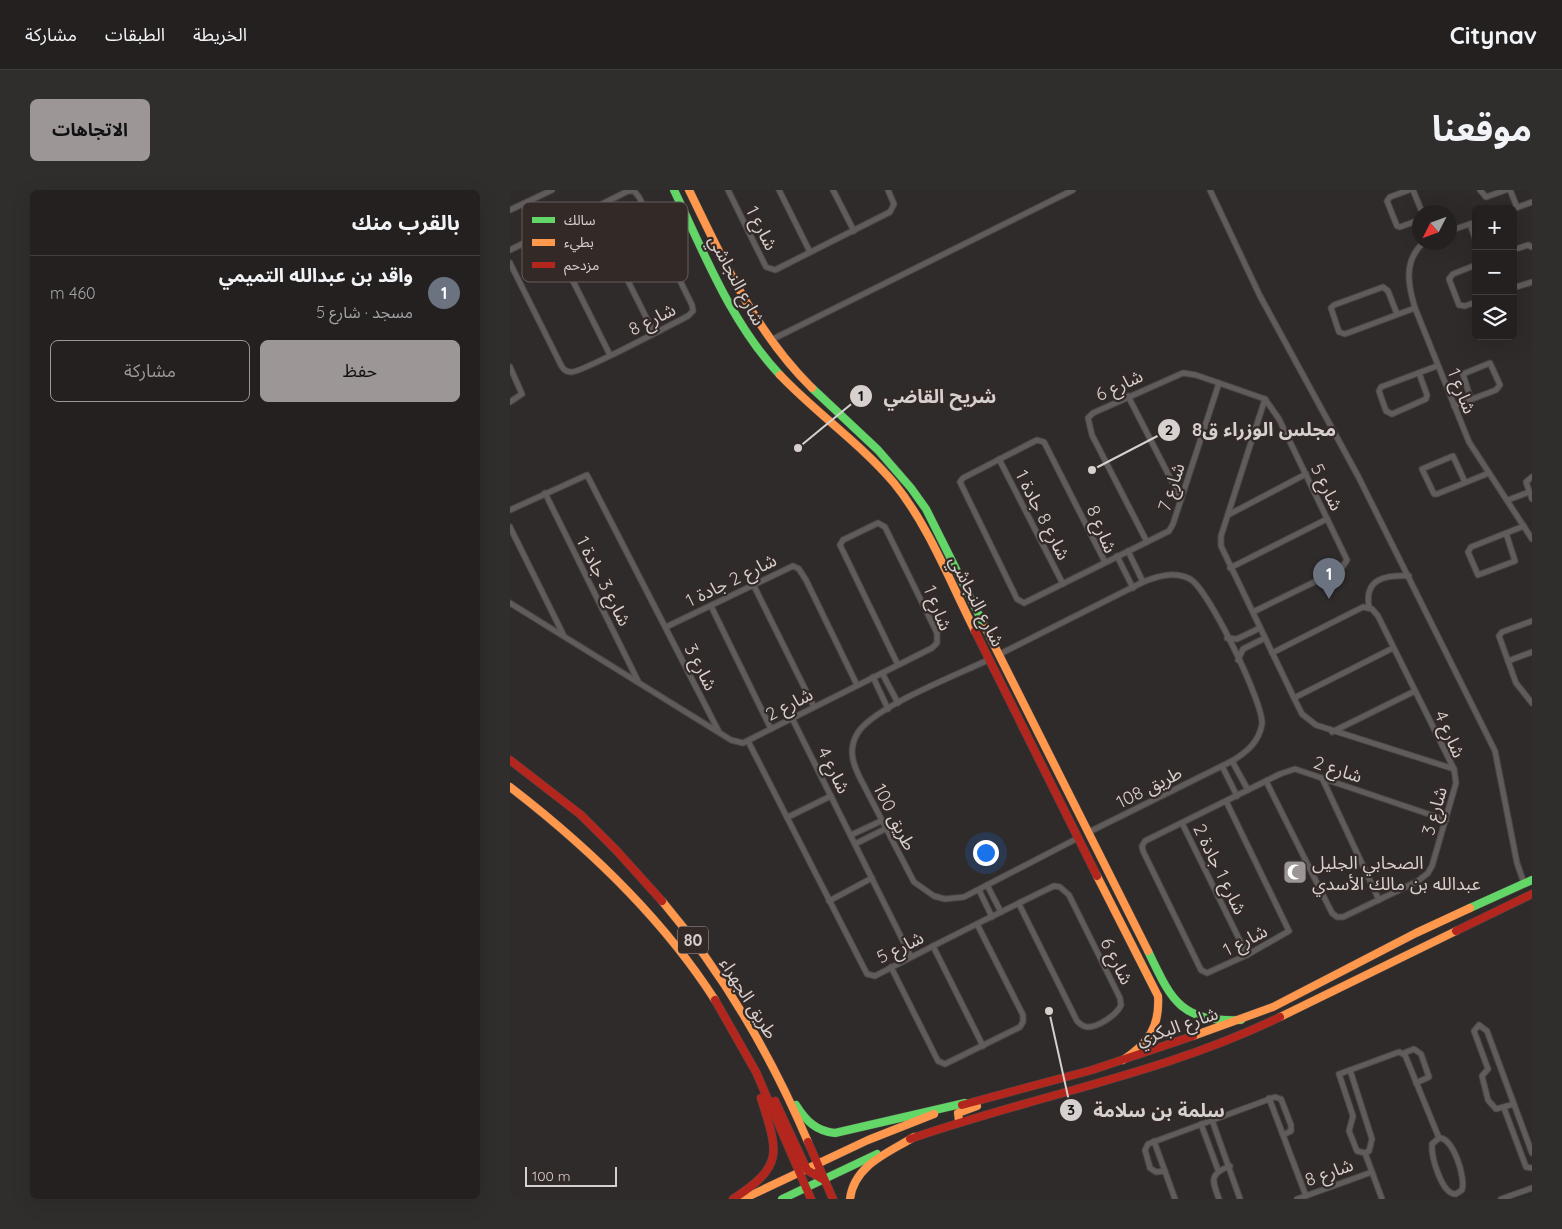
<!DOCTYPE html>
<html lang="ar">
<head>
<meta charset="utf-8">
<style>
	:root { --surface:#242020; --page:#302d2d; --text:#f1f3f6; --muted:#a3a3a5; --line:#413e3e; --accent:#9c9696 }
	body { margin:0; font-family:Quicksand,"Noto Sans Arabic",sans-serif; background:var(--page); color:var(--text); direction:rtl }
	.controls { position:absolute; right:15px; top:15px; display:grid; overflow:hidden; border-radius:8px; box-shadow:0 5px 20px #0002 }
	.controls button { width:45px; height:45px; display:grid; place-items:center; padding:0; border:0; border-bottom:1px solid var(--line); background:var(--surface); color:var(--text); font:25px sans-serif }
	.compass { position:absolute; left:902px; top:15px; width:45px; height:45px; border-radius:50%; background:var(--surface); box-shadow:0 5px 20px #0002; rotate:228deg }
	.scale { position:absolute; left:15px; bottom:12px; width:92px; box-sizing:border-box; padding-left:5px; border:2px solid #d6d0cf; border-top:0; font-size:14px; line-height:18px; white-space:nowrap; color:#d6d0cf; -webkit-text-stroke:4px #332a28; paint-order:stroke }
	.you { position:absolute; left:475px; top:662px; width:18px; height:18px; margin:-12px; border:4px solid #fff; border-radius:50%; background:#1a73e8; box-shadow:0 0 0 8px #1a73e833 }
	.badge { display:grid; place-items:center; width:32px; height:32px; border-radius:50%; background:var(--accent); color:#fff; font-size:16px; font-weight:700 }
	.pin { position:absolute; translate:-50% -41px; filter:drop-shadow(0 1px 2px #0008) }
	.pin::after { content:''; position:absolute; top:26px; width:18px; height:15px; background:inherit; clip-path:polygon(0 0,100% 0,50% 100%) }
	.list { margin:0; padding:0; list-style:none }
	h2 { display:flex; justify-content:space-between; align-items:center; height:65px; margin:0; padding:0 20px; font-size:21px }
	h2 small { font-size:16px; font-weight:400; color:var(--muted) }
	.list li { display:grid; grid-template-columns:32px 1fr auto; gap:15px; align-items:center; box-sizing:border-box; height:70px; padding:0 20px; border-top:1px solid var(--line) }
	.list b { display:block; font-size:19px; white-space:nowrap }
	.list p { margin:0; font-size:16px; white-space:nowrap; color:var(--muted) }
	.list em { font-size:16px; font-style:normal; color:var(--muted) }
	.actions { display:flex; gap:10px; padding:15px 20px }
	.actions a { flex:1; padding:11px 0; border:1px solid var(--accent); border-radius:8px; text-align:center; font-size:18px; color:var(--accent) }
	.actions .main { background:var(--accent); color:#111 }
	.icon { flex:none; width:28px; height:28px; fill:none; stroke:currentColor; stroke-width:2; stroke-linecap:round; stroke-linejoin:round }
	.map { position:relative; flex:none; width:1022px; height:1009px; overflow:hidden; direction:ltr; border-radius:8px }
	header { display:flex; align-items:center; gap:30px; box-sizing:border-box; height:70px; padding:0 25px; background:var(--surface); border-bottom:1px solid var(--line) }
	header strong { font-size:24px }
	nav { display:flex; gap:28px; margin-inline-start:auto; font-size:18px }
	.intro { display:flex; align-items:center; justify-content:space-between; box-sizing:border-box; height:120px; padding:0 30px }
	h1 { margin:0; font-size:35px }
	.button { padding:12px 22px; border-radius:8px; background:var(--accent); color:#111; font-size:18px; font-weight:700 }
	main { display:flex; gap:30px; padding:0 30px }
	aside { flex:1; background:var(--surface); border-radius:8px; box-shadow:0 5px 20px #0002 }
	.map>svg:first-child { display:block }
</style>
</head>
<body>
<header>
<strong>Citynav</strong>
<nav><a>الخريطة</a><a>الطبقات</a><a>مشاركة</a></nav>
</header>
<div class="intro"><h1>موقعنا</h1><a class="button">الاتجاهات</a></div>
<main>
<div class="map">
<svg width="1022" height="1009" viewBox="0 0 1022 1009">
	<rect width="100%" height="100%" fill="#302b2b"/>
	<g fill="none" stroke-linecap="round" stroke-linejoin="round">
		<g stroke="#4a4645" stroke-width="7">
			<g id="street">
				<polyline points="218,0 256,77 265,80 380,22 384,14 378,0"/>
				<polyline points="269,0 300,62"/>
				<polyline points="323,0 344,41"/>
				<polyline points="700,0 750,106 848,286 985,561 1007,673 1014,693"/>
				<polyline points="899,0 880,7 877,11 887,36 890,37 909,30"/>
				<polyline points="903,0 912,22"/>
				<polyline points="970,0 976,7 996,0"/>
				<polyline points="1000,0 1007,17"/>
				<polyline points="82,19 144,143"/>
				<polyline points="1003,19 1022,12"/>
				<polyline points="0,20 42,0"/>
				<polyline points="960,34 966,51"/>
				<polyline points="38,41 100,165"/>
				<polyline points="939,41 966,32"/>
				<path d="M914,52C893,71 898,95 905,118L959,252L1022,349"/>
				<path d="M0,60L118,1H124L129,7L182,115L183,121L178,126C162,134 71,183 61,182C53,182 51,175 48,169L0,73"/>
				<polyline points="1003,60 1018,55 1022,57"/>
				<polyline points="966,75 943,84 939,89 949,115 955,116 966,112"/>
				<polyline points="1003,98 1022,92"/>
				<polyline points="887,124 878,101 873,97 824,115 821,118 829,142 835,144 905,118"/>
				<polyline points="261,150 563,0"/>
				<polyline points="0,177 12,204 0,212"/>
				<polyline points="909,183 917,205 916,209 882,224 876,221 869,201 871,197 927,176"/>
				<polyline points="618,206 671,309"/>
				<polyline points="755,209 711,346 711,356 784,508 792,524 806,535 944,579"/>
				<polyline points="944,216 986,200 990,195 980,173 953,184 961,210"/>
				<polyline points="489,269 553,394"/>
				<polyline points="1022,287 1016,292 1022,309"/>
				<polyline points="955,292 943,266 912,279 924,304 927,304 979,283"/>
				<polyline points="35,303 128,491"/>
				<polyline points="998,310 1019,302"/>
				<polyline points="0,320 77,285 208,540"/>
				<polyline points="718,325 796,284"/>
				<polyline points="0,337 53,444"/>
				<polyline points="996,343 1005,371 968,385 958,362 961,357 1014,336"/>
				<polyline points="637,352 582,245 578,228 583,223 673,183 686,185 755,209 769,229 837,370 831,379 743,422"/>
				<polyline points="618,361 633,392"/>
				<polyline points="607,366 623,398"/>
				<polyline points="595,372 534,252 527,250 523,252 453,288 450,292 507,409 514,413 659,341 663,334 709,193"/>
				<polyline points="720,378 817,329"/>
				<polyline points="243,394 304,517"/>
				<polyline points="0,413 221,550 233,553 422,458 427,453 427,443 375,337 368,333 333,350 330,355 388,475"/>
				<polyline points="201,416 261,539"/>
				<path d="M859,417C854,388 876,385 899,386"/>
				<polyline points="1022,431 992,442 989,446 1006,493 1022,513"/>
				<polyline points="156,437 283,376 289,379 296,390 347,495"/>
				<polyline points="717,448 727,449 750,438"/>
				<path d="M490,464L633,392C648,386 664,381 680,389C698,398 754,514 752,534C749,552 737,562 722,571L579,642"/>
				<path d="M480,469C450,484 362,517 347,544C338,560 343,574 350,588L404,692L424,706L435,709L454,707L568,648"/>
				<polyline points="728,470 733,459 755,448"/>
				<polyline points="998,471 1022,462"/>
				<polyline points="372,483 388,513"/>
				<polyline points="363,487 378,519"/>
				<polyline points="784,508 883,458"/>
				<polyline points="282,528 401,767"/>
				<polyline points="822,542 905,501"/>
				<path d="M238,551L357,784L365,786C424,755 484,725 544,696L550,697L559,705L610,808L611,815C607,825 588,837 578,837C573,837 570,834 567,831L509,714"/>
				<polyline points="722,571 738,600"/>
				<polyline points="712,576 727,606"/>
				<polyline points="812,588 869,710"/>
				<polyline points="756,591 822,723 827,727 833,727 908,691 918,683 922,676 946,593 944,579 868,426 862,419 853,417 762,463"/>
				<polyline points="716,611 779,741 737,765 697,783 691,780 633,661 632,656 635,651 770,584 785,579 936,630"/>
				<polyline points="278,627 321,606"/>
				<polyline points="672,633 737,765"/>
				<polyline points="341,645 371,631"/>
				<polyline points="345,654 375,639"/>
				<polyline points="477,695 491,722"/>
				<polyline points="469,700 482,727"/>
				<polyline points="319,711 362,688"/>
				<polyline points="423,756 473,856"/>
				<polyline points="381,777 428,871 435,874 510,837 513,832 513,825 467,734"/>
				<polyline points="894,863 904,859 911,864 919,887 906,893"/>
				<polyline points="840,880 862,949 859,961 855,963 847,961 839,941 843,926 829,884 832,883 889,862 895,865 929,948"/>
				<polyline points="759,908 796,1006"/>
				<polyline points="1004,914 986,919 978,910 972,886 978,879 964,841 969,835 977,841 1022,963"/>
				<polyline points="994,918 1016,977 1022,978"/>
				<polyline points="702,930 730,1009"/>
				<polyline points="691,934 708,980"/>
				<path d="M929,948C943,947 956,988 952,1000L946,1004C932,1005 921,967 922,954Z"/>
				<polyline points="644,951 665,1009"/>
				<polyline points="855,963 872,1009"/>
				<polyline points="655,981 646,982 640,978 635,960 638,954 765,907 771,909 781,935 781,941 773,945"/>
				<path d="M709,1009C702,990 699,984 720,976"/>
				<polyline points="787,1009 862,982"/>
				<polyline points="991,1009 1022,998"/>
			</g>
		</g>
		<g stroke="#4a4645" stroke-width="9">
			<g id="fast">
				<path d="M164,0C194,63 221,133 270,185"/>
				<polyline points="302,198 368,260 401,298 416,319 475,437"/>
				<polyline points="960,718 1022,690"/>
				<path d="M638,761C662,811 670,832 731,830"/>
				<path d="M286,915C296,931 306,941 325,943L455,913"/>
				<polyline points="272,1009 367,964"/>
			</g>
		</g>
		<g stroke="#4a4645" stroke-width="9">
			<g id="slow">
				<path d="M179,0C213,70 245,142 302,198"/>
				<path d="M270,185C306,223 350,253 384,293C419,336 440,392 465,441"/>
				<polyline points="475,437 638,761"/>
				<path d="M0,597C78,657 151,726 205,810"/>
				<path d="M587,686L648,806C650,837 638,854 613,870"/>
				<path d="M152,711C213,783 261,865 298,952"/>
				<polyline points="770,827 946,741"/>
				<polyline points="683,846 763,817 906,743 960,718"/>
				<polyline points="449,931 448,923 467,916"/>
				<polyline points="233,1009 358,950 424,924"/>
				<path d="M340,1009C344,975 378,963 404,947"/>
			</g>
		</g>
		<g stroke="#4a4645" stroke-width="9">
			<g id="jam">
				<polyline points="465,441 587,686"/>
				<polyline points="0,570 71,625 106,660 152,711"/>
				<polyline points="946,741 1022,704"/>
				<polyline points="205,810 246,882 301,1009"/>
				<polyline points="265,911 297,980 314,990"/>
				<polyline points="452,915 582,880 683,846"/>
				<path d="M400,949C523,906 653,884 770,827"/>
				<polyline points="298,952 323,1009"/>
				<path d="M223,1009C275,975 268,963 251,908"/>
			</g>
		</g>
		<use href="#street" stroke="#605c5b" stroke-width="5"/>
		<use href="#fast" stroke="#63d668" stroke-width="8"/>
		<use href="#slow" stroke="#ff974d" stroke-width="8"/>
		<use href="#jam" stroke="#b3261e" stroke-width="8"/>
	</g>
	<defs>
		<g id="mosque-square" transform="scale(1.25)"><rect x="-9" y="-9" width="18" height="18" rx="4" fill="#9c9696" stroke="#332a28"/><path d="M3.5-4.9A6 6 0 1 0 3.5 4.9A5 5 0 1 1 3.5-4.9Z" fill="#fff"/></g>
	</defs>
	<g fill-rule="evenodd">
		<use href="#mosque-square" x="785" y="682"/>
	</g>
	<g text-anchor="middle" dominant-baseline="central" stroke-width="4.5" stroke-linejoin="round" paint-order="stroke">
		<rect fill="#332a28" stroke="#a59e9d" stroke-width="1" x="168" y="736.5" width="30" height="27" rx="4"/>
		<g font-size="16" font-weight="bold" fill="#d6d0cf">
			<text x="183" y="750">80</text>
		</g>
		<g font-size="18" fill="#d6d0cf" stroke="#332a28">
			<text transform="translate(252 38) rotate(63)">شارع 1</text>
			<text transform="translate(227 90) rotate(62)">شارع النجاشي</text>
			<text transform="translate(142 129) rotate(-27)">شارع 8</text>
			<text transform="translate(609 195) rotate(-25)">شارع 6</text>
			<text transform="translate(952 201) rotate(68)">شارع 1</text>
			<text transform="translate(661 297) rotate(-72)">شارع 7</text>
			<text transform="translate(817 297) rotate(64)">شارع 5</text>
			<text transform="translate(533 325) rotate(63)">شارع 8 جادة 1</text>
			<text transform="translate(592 339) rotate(67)">شارع 8</text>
			<text transform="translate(221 390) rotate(-26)">شارع 2 جادة 1</text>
			<text transform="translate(94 391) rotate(63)">شارع 3 جادة 1</text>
			<text transform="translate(467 411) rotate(63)">شارع النجاشي</text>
			<text transform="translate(428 418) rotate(68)">شارع 1</text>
			<text transform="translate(191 477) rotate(63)">شارع 3</text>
			<text transform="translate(279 514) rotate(-27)">شارع 2</text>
			<text transform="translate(940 544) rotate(66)">شارع 4</text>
			<text transform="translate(828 579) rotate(18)">شارع 2</text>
			<text transform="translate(324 580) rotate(63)">شارع 4</text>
			<text transform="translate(639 597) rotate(-27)">طريق 108</text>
			<text transform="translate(924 621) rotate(-74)">شارع 3</text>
			<text transform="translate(385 627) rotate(63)">طريق 100</text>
			<text transform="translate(710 679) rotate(64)">شارع 1 جادة 2</text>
			<text transform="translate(735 750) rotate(-27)">شارع 1</text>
			<text transform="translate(390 757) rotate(-27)">شارع 5</text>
			<text transform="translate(607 771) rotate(63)">شارع 6</text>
			<text transform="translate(239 808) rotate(58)">طريق الجهراء</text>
			<text transform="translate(667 836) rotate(-19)">شارع البكري</text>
			<text transform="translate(819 982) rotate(-20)">شارع 8</text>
		</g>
		<g font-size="18" fill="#d6d0cf" stroke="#332a28" text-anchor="start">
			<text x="802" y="672">الصحابي الجليل<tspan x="802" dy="21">عبدالله بن مالك الأسدي</tspan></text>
		</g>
	</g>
	<rect x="12" y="12" width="166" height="80" rx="8" fill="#332a28" stroke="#645c5a" stroke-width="1"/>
	<rect x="22" y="27" width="23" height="6" fill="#63d668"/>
	<rect x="22" y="49" width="23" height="7" fill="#ff974d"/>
	<rect x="22" y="72" width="23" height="6" fill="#b3261e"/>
	<g font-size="14" fill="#d6d0cf">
		<text x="54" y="35">سالك</text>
		<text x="54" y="57">بطيء</text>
		<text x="54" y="80">مزدحم</text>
	</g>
	<path fill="none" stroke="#d6d0cf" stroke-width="2" d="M288 258L351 206M582 280L659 240M539 821L561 920"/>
	<g fill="#d6d0cf" stroke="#332a28" stroke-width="2">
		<circle cx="288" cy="258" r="5"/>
		<circle cx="582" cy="280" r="5"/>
		<circle cx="539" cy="821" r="5"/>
		<circle cx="351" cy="206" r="12"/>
		<circle cx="659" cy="240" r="12"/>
		<circle cx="561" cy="920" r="12"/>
	</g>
	<g font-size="15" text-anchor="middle" font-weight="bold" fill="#111">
		<text x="351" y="211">1</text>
		<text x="659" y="245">2</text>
		<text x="561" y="925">3</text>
	</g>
	<g font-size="19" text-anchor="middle" font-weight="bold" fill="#d6d0cf" stroke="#332a28" stroke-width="4.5" stroke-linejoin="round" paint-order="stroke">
		<text x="430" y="213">شريح القاضي</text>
		<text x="754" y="246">مجلس الوزراء ق8</text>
		<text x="649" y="927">سلمة بن سلامة</text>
	</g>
</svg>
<div class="controls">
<button>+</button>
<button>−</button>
<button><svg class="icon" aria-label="layers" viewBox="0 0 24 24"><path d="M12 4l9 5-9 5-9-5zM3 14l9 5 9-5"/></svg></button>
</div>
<svg class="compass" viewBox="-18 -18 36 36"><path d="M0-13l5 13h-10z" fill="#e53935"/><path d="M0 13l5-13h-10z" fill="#a3a3a5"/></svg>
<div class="scale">100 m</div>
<div class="you"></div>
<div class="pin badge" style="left:819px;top:409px;background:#6b7280">1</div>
</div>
<aside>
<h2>بالقرب منك<small></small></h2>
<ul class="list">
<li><span class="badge" style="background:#6b7280">1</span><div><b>واقد بن عبدالله التميمي</b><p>مسجد · شارع 5</p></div><em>460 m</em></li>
</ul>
<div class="actions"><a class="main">حفظ</a><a>مشاركة</a></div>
</aside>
</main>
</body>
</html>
